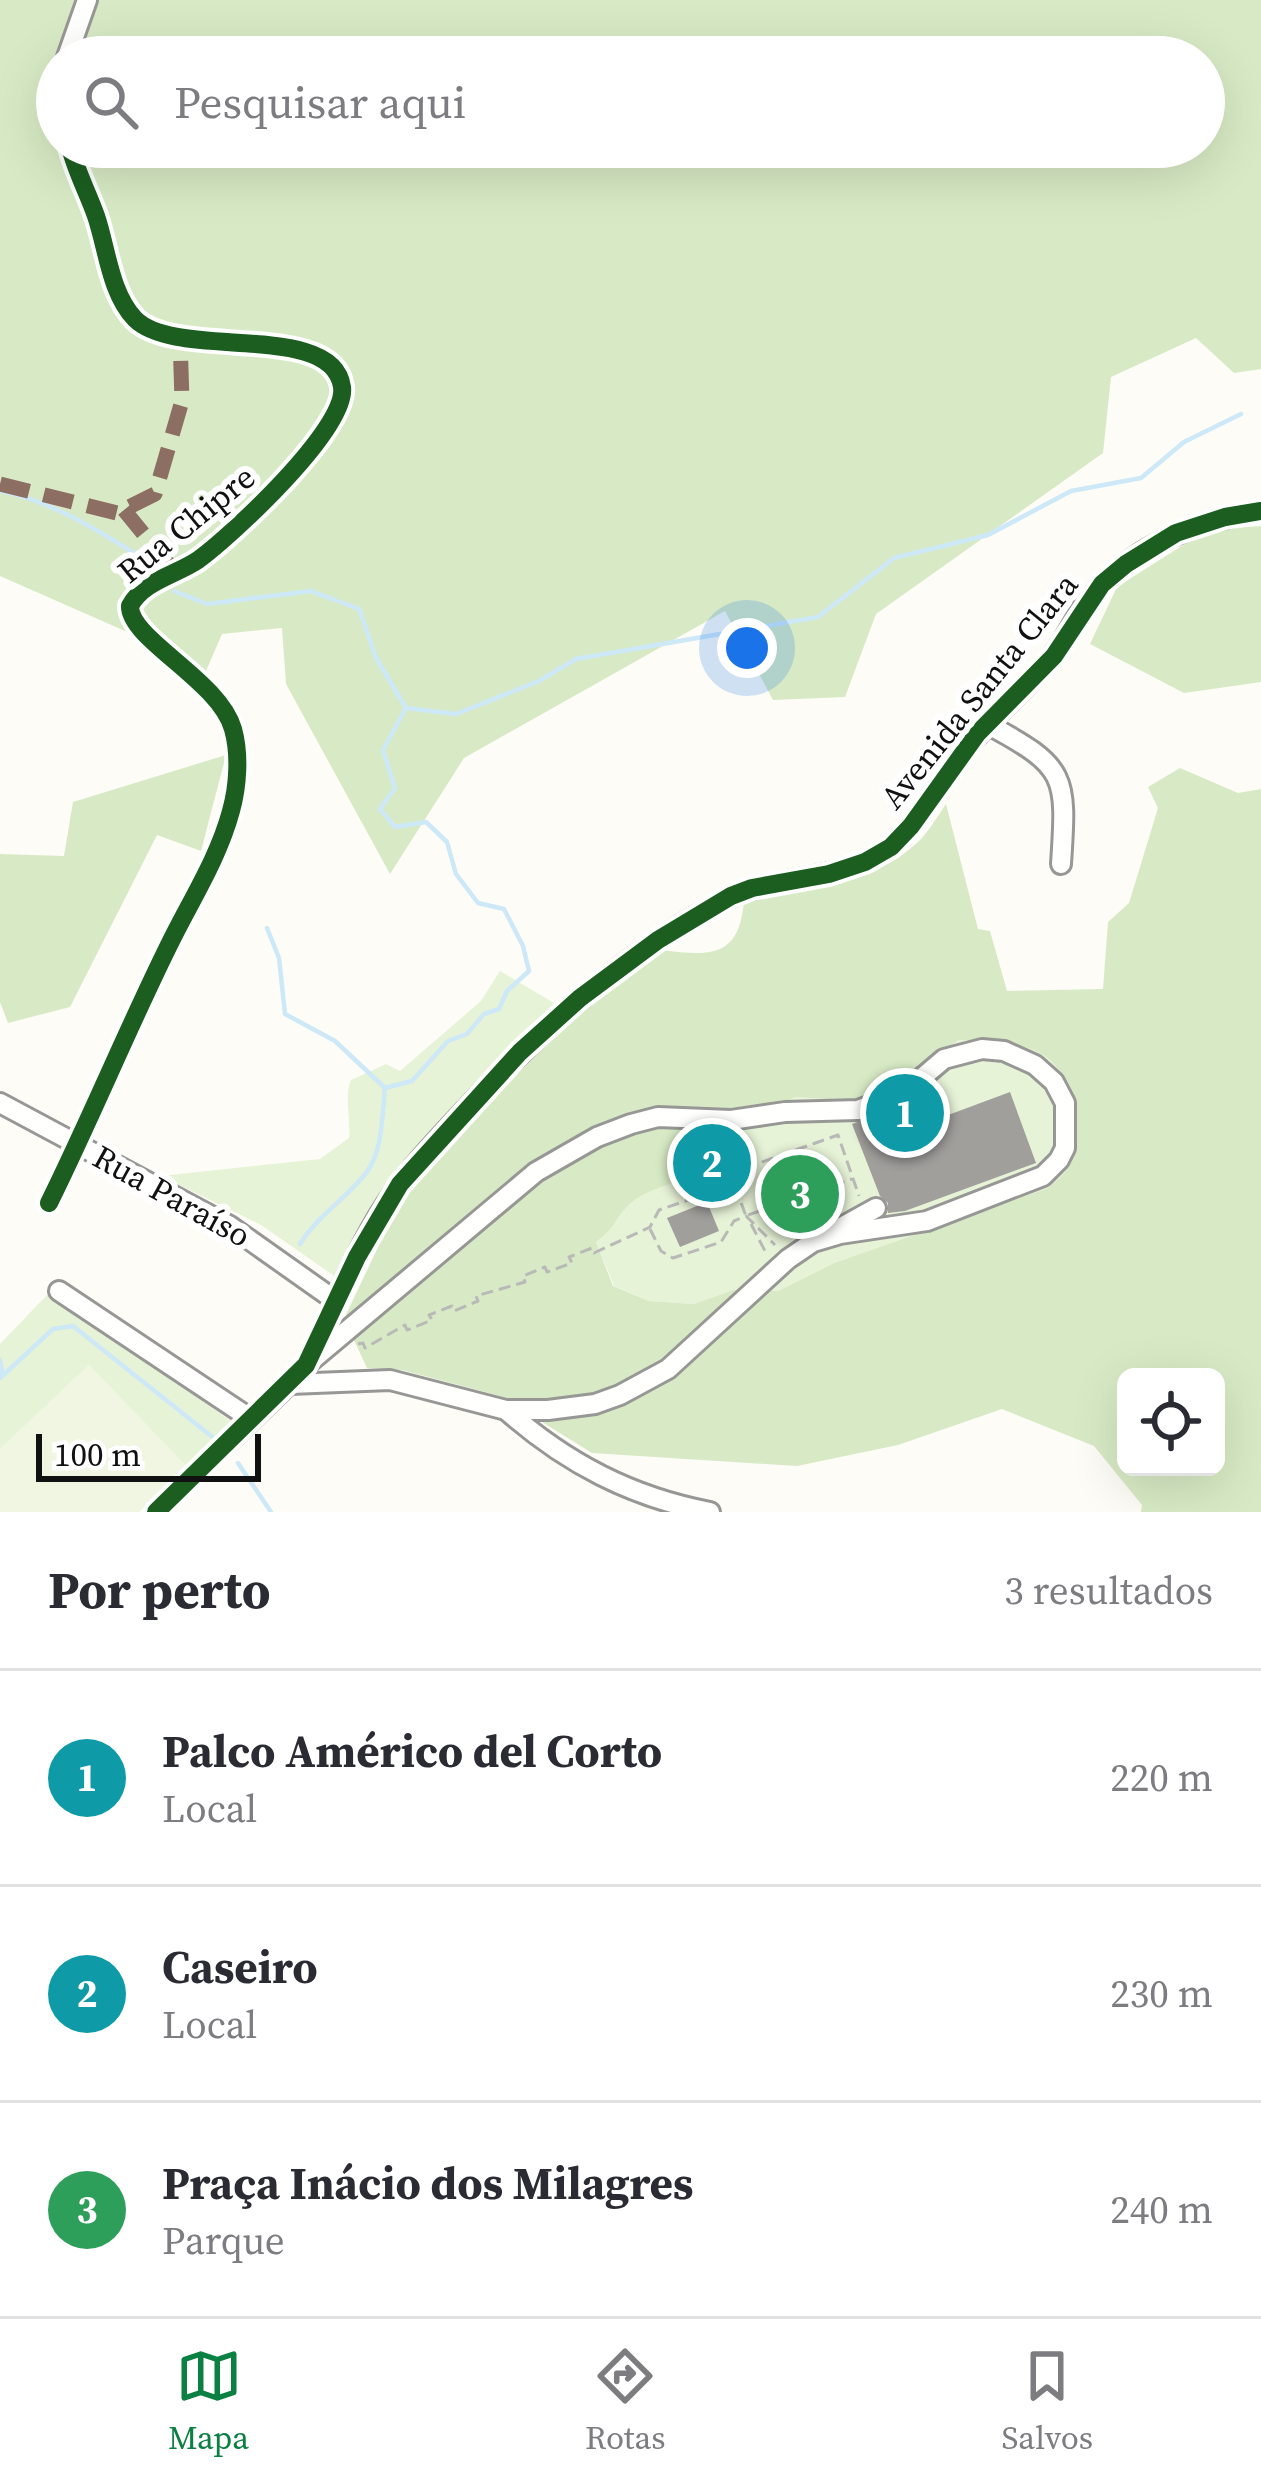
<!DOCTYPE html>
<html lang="pt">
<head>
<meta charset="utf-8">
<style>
	:root { --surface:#fff; --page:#f2f2f3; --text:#2b2b33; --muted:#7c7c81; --line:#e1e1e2; --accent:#0b8043 }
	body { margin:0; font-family:"Source Serif 4",serif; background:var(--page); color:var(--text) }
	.controls { position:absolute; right:36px; bottom:36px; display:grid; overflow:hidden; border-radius:18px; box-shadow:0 12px 48px #0002 }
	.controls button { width:108px; height:108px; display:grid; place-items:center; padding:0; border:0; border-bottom:3px solid var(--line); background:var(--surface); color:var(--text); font:60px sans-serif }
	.scale { position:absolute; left:36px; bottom:30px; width:225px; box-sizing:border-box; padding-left:12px; border:6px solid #111; border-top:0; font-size:33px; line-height:42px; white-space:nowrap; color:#111; -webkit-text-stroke:9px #fff; paint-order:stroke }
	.you { position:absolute; left:747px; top:648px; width:42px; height:42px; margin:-30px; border:9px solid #fff; border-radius:50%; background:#1a73e8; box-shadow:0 0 0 18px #1a73e833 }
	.badge { display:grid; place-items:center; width:78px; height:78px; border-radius:50%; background:var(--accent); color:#fff; font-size:39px; font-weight:700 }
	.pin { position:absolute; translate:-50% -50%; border:6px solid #fff; box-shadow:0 3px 12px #0006 }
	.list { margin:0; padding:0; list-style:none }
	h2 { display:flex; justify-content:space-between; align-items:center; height:156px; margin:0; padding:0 48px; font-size:51px }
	h2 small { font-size:39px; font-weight:400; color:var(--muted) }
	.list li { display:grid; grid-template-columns:78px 1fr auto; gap:36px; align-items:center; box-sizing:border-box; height:216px; padding:0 48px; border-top:3px solid var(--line) }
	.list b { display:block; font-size:45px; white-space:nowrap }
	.list p { margin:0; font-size:39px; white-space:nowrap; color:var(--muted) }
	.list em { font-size:39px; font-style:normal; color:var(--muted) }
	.icon { flex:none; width:66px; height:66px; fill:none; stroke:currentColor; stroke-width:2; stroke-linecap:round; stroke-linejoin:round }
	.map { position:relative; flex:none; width:1261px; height:1512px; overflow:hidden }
	.search { position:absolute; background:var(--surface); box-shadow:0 12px 48px #0002; left:36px; right:36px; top:36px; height:132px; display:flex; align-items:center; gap:30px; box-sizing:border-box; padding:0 42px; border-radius:66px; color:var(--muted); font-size:45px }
	.sheet { height:804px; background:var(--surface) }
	nav { display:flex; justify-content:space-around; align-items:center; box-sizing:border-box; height:168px; border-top:3px solid var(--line); background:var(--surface); font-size:33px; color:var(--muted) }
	nav a { display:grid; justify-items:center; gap:6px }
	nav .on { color:var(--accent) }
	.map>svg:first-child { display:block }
</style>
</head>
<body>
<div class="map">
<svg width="1261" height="1512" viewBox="0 0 1261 1512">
	<rect width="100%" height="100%" fill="#fdfcf7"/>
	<g fill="#e7f3d7">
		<path d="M500,971L554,1003C476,1089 375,1166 340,1280L261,1225L161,1176L320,1159L349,1138C351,1119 344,1097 351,1080L386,1064L400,1071L481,1001Z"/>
		<path d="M959,1040C985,1040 1020,1041 1043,1055C1073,1072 1087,1139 1068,1168C1064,1175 1054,1182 1048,1188L834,1263L778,1291L733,1290L694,1304L649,1301L614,1286L596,1242C615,1229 614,1220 628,1206C641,1192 664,1187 681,1180L698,1134L747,1124L795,1097L841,1100L914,1079L931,1058Z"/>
		<polygon points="48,1294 231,1421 187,1467 89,1365 0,1449 0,1344"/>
	</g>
	<g fill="#d8eac5" fill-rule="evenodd">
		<path d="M0,0H1261V369L1234,373L1196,338L1111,377L1103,453L876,614L845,697L773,700L725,611L464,758L390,874L286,684L282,628L222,634L203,678L175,653L0,576ZM57,57H1204V147H57Z"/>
		<polygon points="1261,526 1261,682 1184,693 1090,644 1117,587 1207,530"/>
		<polygon points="226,755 201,851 157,835 70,1007 8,1023 0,1002 0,854 64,856 73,802"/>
		<path d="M1180,768L1238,793L1261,789V1512H1141L1142,1505L1094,1446L1002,1409L898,1445L797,1466L592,1453L500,1396L402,1370L367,1368L344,1319L406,1188L535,1053L586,1006L662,950C709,956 739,959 744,901C802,888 871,886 917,843C928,833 937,817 946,804L978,929L990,931L1007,991L1103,989L1108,922L1129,903L1158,808L1148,787ZM959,1040C985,1040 1020,1041 1043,1055C1073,1073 1087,1138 1068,1168C1064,1175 1054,1182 1048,1188L834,1263L778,1291L733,1290L694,1304L649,1301L613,1286L596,1242C615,1229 614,1220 628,1206C641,1192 664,1187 681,1180L687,1161L699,1149L698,1134L747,1124L795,1097L841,1100L873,1097L914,1079L931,1058ZM1126,1377H1216V1467H1126Z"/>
	</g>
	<polygon fill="#f0f6e1" points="89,1365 187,1467 139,1512 0,1512 0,1449"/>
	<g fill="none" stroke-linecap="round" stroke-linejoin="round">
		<g stroke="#cde8f7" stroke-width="4.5">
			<path d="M0,491C54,501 107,536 153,565"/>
			<polyline points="174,591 207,604 311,591 359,609 376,658 406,708 383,750 395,788 380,809 395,827 426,822 447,842 456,874 478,903 504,909 523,946 529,971 507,991 499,1009 484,1014 467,1034 448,1041 412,1081 385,1088"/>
			<polyline points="406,708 456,714 539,681 576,659 818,617 894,558 988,535 1071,491 1141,478 1184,442 1241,414"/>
			<path d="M267,928L279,958L285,1014L335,1041L385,1088C382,1115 383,1151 366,1173C346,1199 318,1215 300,1244"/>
			<polyline points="0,1360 2,1373"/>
			<polyline points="0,1378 53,1329 73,1326 220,1443"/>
			<polyline points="238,1463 271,1512"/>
		</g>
	</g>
	<g fill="#a19f9c">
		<polygon points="1010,1092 1036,1163 905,1211 888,1213 888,1203 880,1196 852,1124 915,1101 924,1124"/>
		<polygon points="730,1144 737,1170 693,1181 687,1155"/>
		<polygon points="707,1202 719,1231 680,1247 667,1218"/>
	</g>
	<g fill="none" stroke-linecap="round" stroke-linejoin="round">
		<g stroke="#979795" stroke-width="24">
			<g id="minor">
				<polyline points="67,57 87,0"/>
				<path d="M987,724C1067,767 1067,775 1061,864"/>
				<polyline points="0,1103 230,1226 336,1301"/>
				<path d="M49,1203C91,1118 127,1030 169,945C191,900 218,859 231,811C238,786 240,754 233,729C219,680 129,639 130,606C143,581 176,575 198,560C231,536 348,428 342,387C333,320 177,361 135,319C110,293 107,248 96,216C88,193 76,171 70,147"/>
				<polyline points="838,1229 876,1208"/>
				<polyline points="59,1291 251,1419"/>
				<path d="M311,1356C332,1309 352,1261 378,1217C403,1175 437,1140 471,1104C546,1025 627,951 725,900C777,873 841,883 889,848C918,827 933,789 955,762C983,725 1018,697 1048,662C1064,644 1073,620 1088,601C1130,547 1195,521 1261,511"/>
				<polyline points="290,1384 390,1380 506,1410 548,1410 595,1404 620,1395 668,1369 788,1259 813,1242 840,1234 927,1221 1043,1176 1059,1160 1065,1148 1065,1103 1054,1082 1035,1065 1004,1051 982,1049 944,1059 904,1093 858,1110 785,1112 731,1120 658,1117 631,1124 597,1137 536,1172 306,1365"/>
				<path d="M506,1410C566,1463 631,1497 710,1512"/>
				<polyline points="156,1512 295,1378"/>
			</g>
		</g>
		<g stroke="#b9b9b8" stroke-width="3" stroke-dasharray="12 6" stroke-linecap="butt">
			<polyline points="735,1186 746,1216"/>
			<polyline points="748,1215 852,1179"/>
			<polyline points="751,1224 766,1253"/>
			<polyline points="650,1229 661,1251 673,1258 721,1242 734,1221 746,1216 775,1245"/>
			<polyline points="358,1344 363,1343 365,1348 405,1325 407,1330 432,1320 429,1315 452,1306 454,1311 478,1301 476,1296 525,1282 523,1276 545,1267 547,1272 572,1263 569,1257 592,1248 594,1253 650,1227 659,1210 735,1184 745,1168 838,1135 859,1196"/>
		</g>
		<use href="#minor" stroke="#fffffe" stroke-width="18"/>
		<g stroke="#8d6e63" stroke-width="15" stroke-dasharray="30 15" stroke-linecap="butt">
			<polyline points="0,484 117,513 155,494 182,401 180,337"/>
			<polyline points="124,510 175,572"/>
		</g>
		<g stroke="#fff" stroke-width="26">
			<g id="cycleway">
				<path d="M49,1203C91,1118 127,1030 169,945C191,900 218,859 231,811C238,786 240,754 233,729C219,680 129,639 130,606C143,581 176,575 198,560C231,536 348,428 342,387C333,320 177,361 135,319C110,293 107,248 96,216C88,193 76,171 70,147"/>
				<polyline points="156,1512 306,1365 357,1257 400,1184 520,1052 580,998 658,940 731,896 752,888 829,874 865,862 891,847 911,826 977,734 1054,656 1102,584 1126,564 1176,533 1225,517 1261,511"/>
			</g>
		</g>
		<use href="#cycleway" stroke="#1b5e20" stroke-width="18"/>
	</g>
	<g text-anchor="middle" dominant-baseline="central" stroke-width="12" stroke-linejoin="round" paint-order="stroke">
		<g font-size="33" fill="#111" stroke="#fff">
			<text transform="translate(186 524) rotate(-39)">Rua Chipre</text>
			<text transform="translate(979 691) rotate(-51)">Avenida Santa Clara</text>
			<text transform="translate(172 1196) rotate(29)">Rua Paraíso</text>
		</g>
	</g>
</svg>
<div class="controls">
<button><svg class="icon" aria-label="locate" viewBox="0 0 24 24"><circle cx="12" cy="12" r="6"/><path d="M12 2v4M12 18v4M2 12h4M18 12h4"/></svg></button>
</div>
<div class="scale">100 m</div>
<div class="you"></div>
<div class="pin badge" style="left:905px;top:1113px;background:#0f9aa8">1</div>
<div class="pin badge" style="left:712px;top:1163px;background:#0f9aa8">2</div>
<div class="pin badge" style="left:800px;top:1194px;background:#2e9e5b">3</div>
<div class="search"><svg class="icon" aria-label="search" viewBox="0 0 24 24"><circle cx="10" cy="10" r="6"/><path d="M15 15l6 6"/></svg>Pesquisar aqui</div>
</div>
<section class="sheet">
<h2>Por perto<small>3 resultados</small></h2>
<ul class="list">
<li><span class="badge" style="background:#0f9aa8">1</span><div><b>Palco Américo del Corto</b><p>Local</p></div><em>220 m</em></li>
<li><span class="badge" style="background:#0f9aa8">2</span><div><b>Caseiro</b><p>Local</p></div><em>230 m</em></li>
<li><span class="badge" style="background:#2e9e5b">3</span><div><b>Praça Inácio dos Milagres</b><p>Parque</p></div><em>240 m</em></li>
</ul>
</section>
<nav>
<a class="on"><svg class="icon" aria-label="map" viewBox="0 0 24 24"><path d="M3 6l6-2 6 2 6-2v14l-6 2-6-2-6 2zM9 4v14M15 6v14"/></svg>Mapa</a>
<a><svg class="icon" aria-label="directions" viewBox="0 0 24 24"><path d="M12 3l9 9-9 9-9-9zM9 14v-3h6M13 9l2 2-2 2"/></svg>Rotas</a>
<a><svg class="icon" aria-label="saved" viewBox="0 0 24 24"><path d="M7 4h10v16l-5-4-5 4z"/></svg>Salvos</a>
</nav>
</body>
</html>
